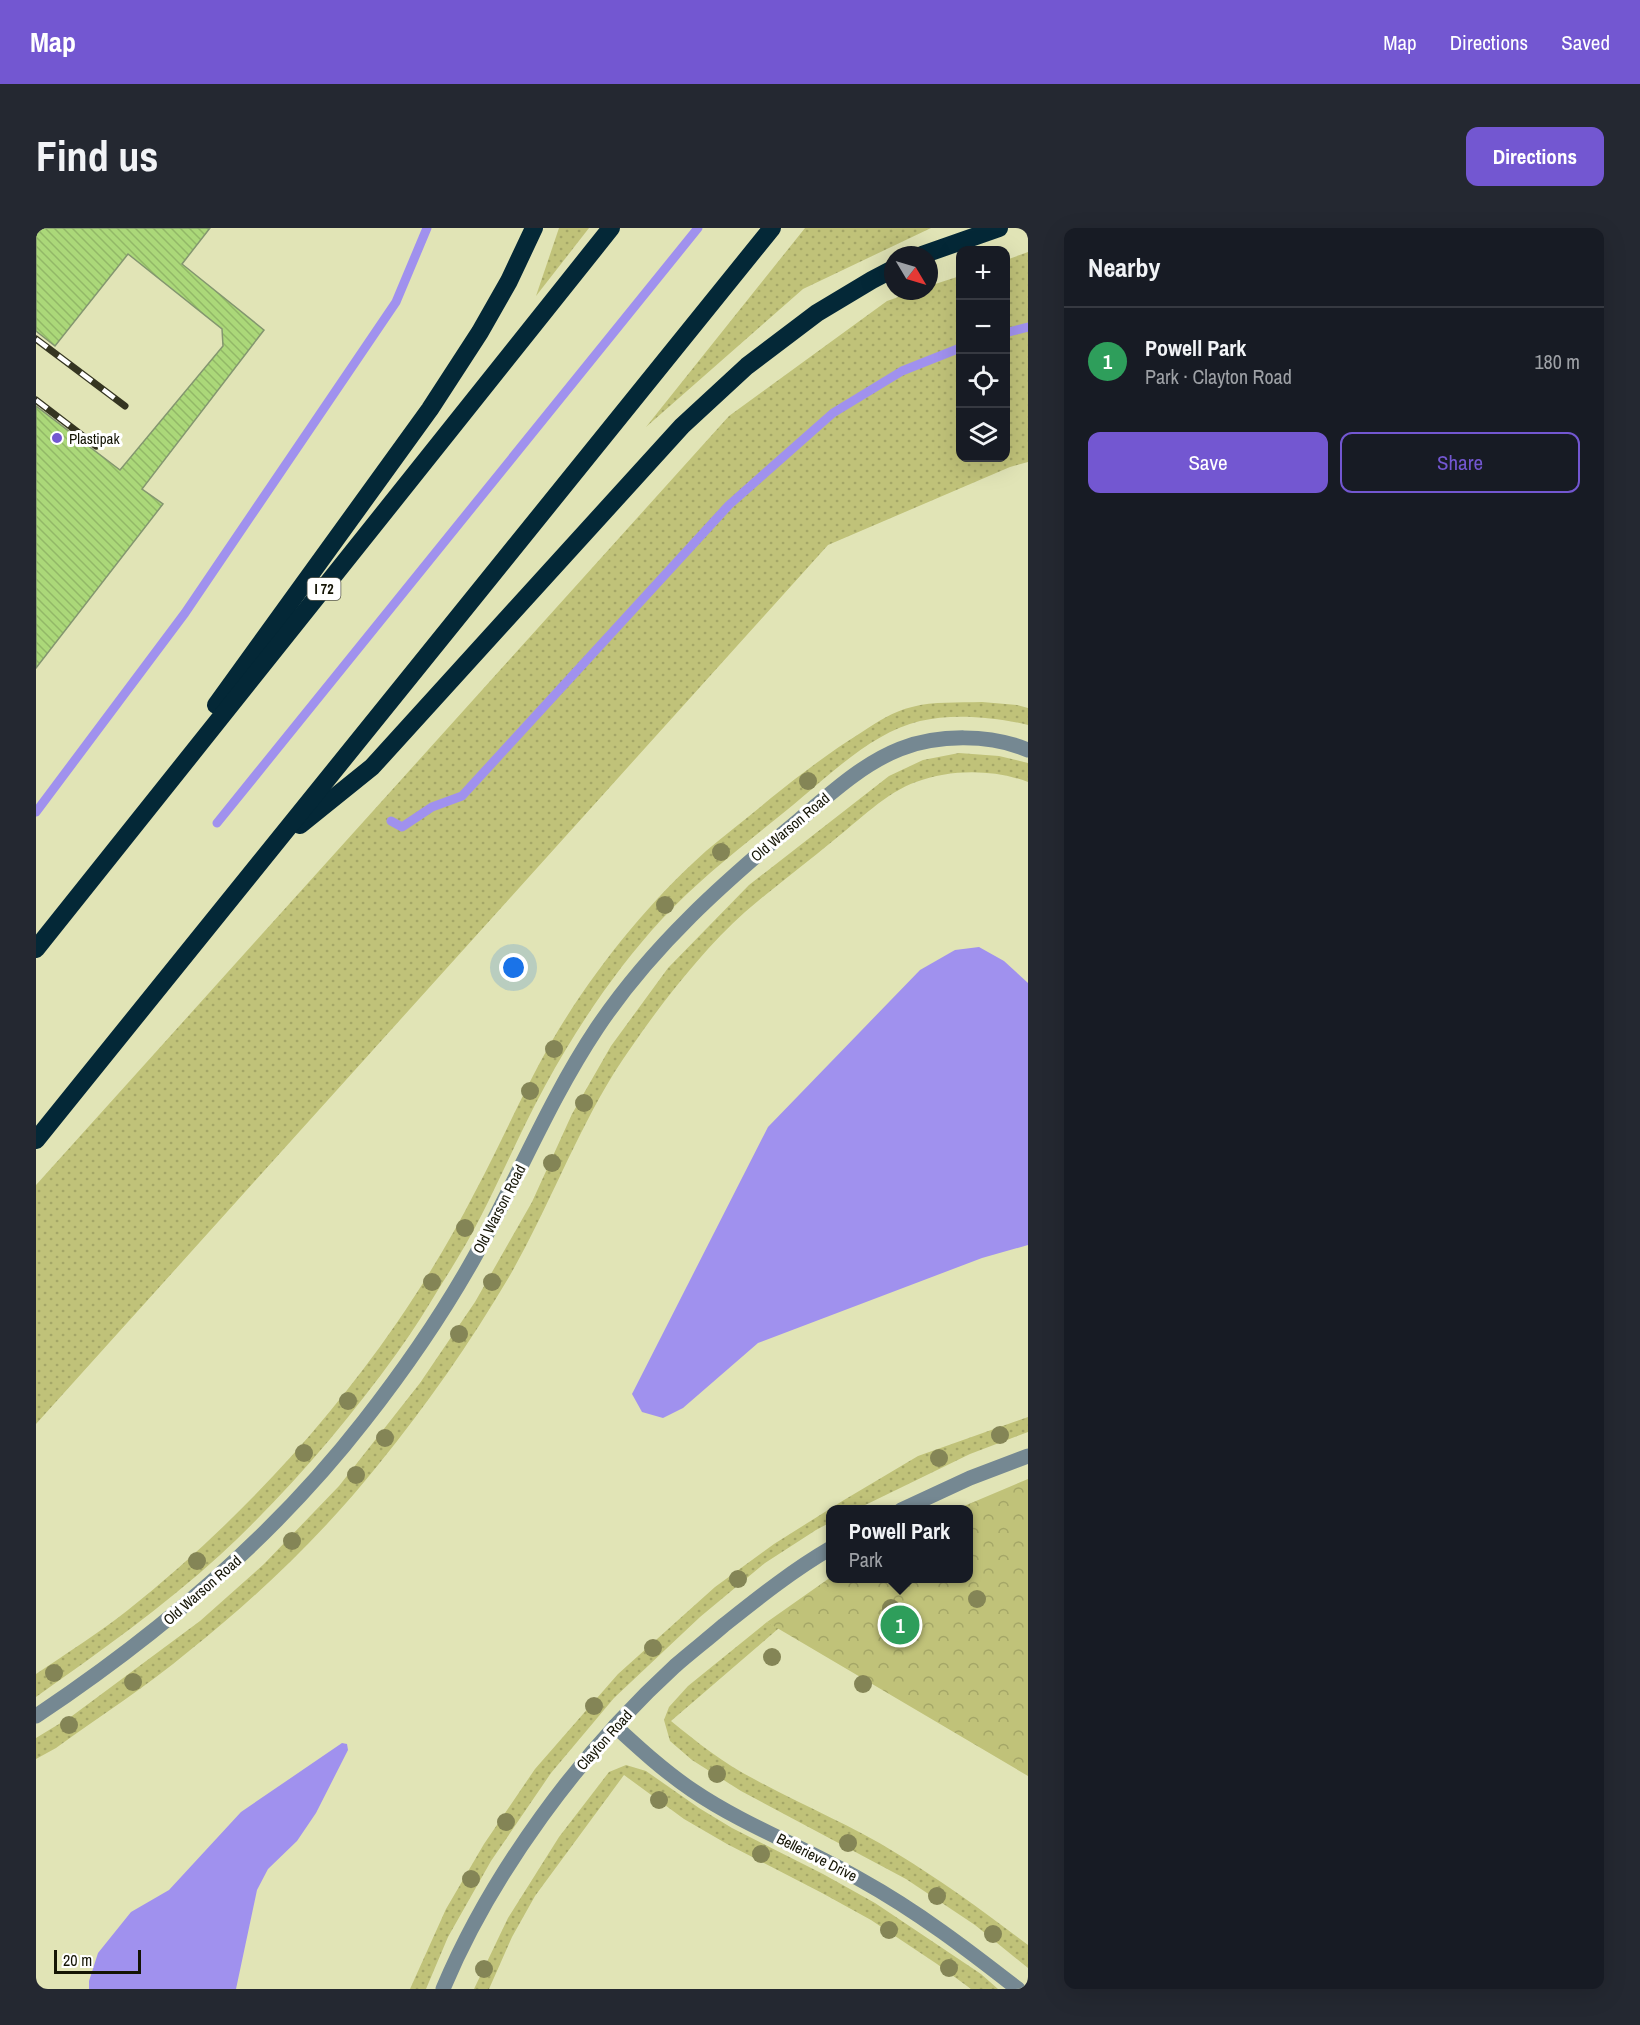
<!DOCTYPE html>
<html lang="en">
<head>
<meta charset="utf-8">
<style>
	:root { --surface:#171b24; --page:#242831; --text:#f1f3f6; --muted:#9ea1a6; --line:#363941; --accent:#7357d1 }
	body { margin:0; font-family:"Archivo Narrow",sans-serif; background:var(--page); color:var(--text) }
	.controls { position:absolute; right:18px; top:18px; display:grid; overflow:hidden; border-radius:12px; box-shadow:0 6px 24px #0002 }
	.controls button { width:54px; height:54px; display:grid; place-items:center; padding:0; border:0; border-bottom:2px solid var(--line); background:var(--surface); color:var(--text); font:30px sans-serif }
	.compass { position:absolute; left:848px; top:18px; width:54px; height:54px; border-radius:50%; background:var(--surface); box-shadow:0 6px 24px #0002; rotate:128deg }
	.scale { position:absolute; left:18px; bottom:15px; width:87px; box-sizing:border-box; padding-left:6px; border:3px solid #141404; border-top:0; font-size:16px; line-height:21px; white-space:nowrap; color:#141404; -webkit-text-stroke:4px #fff; paint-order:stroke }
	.you { position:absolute; left:478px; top:740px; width:21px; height:21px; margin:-15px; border:4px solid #fff; border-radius:50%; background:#1a73e8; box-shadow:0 0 0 9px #1a73e833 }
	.badge { display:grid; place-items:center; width:39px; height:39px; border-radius:50%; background:var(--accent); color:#fff; font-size:20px; font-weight:700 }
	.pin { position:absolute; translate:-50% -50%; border:3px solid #fff; box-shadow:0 2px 6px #0006 }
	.popup { position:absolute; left:790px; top:1277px; width:147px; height:78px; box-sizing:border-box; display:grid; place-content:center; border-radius:12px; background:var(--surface); filter:drop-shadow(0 2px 4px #0005); font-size:20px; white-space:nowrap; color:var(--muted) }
	.popup b { font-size:22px; color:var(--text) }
	.popup::after { content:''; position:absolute; left:50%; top:100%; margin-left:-12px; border:12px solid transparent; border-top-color:var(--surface) }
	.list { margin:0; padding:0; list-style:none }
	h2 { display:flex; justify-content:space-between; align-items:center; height:78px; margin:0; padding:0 24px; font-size:26px }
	h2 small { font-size:20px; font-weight:400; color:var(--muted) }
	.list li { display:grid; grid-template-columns:39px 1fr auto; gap:18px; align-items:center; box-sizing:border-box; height:108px; padding:0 24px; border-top:2px solid var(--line) }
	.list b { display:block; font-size:22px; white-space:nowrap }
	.list p { margin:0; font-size:20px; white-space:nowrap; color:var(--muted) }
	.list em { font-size:20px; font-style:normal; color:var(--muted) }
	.actions { display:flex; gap:12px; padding:18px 24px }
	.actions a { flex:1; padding:14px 0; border:2px solid var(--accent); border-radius:12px; text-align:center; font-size:21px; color:var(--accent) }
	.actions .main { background:var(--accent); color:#fff }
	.icon { flex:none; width:33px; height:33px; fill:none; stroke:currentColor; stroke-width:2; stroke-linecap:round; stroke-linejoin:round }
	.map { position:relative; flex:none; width:992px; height:1761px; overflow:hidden; border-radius:12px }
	header { display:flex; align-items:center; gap:36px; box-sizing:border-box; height:84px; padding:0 30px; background:var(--accent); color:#fff }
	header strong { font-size:28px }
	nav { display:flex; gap:33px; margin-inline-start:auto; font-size:21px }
	.intro { display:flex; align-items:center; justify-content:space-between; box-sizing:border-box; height:144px; padding:0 36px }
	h1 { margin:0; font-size:42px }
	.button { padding:15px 27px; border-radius:12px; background:var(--accent); color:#fff; font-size:21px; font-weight:700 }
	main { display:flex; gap:36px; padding:0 36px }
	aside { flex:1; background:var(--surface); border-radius:12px; box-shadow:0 6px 24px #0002 }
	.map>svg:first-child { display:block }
</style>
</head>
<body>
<header>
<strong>Map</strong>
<nav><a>Map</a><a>Directions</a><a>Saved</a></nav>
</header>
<div class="intro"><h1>Find us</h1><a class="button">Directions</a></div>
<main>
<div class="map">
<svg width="992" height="1761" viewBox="0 0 992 1761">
	<defs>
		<pattern id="grass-dots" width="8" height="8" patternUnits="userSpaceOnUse" patternTransform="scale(1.5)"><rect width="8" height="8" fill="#c0c279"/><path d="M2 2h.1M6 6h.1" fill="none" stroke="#a4a667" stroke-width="1.8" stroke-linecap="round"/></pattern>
		<pattern id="park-crowns" width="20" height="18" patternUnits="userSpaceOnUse" patternTransform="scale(1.5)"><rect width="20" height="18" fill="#c0c279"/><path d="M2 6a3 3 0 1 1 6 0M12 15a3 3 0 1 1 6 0" fill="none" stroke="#a4a667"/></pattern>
		<pattern id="building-back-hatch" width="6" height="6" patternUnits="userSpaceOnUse" patternTransform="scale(1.5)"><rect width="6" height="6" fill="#abd879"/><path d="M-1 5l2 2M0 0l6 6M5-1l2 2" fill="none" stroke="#92b867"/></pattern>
	</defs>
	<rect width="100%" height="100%" fill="#e1e4b6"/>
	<g fill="url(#grass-dots)">
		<polygon points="523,0 553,0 500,68"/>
		<polygon points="769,0 895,0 767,61 610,199"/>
		<polygon points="992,24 992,234 974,239 792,317 0,1196 0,957 693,188 851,73 880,63 893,63 893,58 924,48 924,230 969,230 970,32"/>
		<path d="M946,474L981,477L992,480V497C959,489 917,485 884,493C837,504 793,547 757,577C713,613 665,649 626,691C580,741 541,799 509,858C486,900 467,945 445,988C433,1012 419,1035 405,1057C391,1080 377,1103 361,1125C309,1197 250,1266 184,1327C127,1379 63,1424 0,1469V1446C31,1425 63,1405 92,1382C194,1301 286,1203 360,1096C389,1054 416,1009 439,964C468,910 491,854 523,801C563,736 613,674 670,623C691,605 714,588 735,570C765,546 794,524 826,504C841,494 858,483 876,479C898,473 922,475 946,474Z"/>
		<path d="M923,525L963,528L992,535V554C957,541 915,541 880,554C851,564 822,593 798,612C769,636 738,659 709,684C661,727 613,791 578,845C538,910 511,983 473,1049C434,1115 390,1178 342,1237C287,1306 222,1368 153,1423C111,1458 64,1488 20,1520L0,1531V1510L36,1488L164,1393L228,1336L303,1258L384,1155L439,1074L496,974L536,886L575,818L632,740L713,657L853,548L887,532Z"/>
		<polygon points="992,1189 992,1204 934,1226 821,1281 795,1282 795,1294 780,1302 729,1335 664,1389 578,1470 515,1545 455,1633 412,1709 390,1761 374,1761 410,1681 448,1616 499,1541 582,1446 679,1359 738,1316 808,1272 882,1228"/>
		<path d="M731,1394L743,1400L635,1493C661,1514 688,1536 718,1551C765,1577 815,1597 860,1625C906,1653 950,1685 992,1717V1740L939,1697L870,1651L705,1563L656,1532L634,1513L628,1492L633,1479L652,1458Z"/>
		<polygon points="590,1537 610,1543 663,1580 696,1600 787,1646 839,1675 945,1746 962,1761 935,1761 901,1736 835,1692 786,1665 691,1616 648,1591 588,1547 499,1668 476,1709 453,1761 438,1761 472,1690 523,1609 573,1544"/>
	</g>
	<polygon fill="url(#park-crowns)" points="992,1251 992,1548 731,1394 795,1349 933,1350 933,1282 921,1281"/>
	<g fill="#a091ee">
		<polygon points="943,719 968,733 992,755 992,1017 946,1030 722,1115 647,1180 627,1190 606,1184 596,1166 732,899 884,742 919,722"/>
		<polygon points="306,1515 311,1516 312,1522 280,1585 261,1613 232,1641 221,1662 200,1761 53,1761 53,1753 62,1725 95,1684 133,1662 205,1584"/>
	</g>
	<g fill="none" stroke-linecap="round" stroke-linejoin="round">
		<g stroke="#a091ee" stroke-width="9">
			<polyline points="969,105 992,99"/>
			<polyline points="0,584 149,385 360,74 391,0"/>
			<polyline points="355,593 366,599 396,579 426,568 693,277 797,185 866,143 924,120"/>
			<polyline points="181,595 662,0"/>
		</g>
	</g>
	<polygon fill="url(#building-back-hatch)" stroke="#83966f" stroke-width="1.5" points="0,0 174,0 146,36 228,102 106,261 127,276 0,440 0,178 84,242 187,118 186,101 92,26 19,118 0,103"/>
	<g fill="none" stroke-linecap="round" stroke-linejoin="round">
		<g stroke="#758892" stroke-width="15">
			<polyline points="865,1282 934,1250 992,1228"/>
			<path d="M0,1488C123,1406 237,1310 328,1193C368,1142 406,1087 438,1030C480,954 513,872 561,800C616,718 688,654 763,592C794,566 826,536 864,521C902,506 954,506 992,522"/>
			<path d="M579,1498C604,1521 628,1543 656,1562C709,1598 770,1620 825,1652C881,1683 932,1722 982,1761"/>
			<path d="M407,1761C456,1644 545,1524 639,1438C655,1424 672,1411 688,1397C722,1370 757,1342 795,1320"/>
		</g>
		<g stroke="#042837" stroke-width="18">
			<polyline points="886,27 963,0"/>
			<polyline points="180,477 394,181 444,104 473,53 498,0"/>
			<polyline points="264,597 336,539 646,198 711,138 781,85 836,52 857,41"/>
			<polyline points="0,721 575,0"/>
			<polyline points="0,912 736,0"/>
		</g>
		<g stroke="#353521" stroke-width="7">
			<g id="rail">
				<polyline points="0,111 89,178"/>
				<polyline points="0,172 60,218"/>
			</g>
		</g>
		<use href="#rail" stroke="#fff" stroke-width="4.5" stroke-dasharray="14" stroke-linecap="butt"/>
	</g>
	<g fill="#848556">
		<circle cx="772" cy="553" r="9"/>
		<circle cx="685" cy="624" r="9"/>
		<circle cx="629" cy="677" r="9"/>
		<circle cx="518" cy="821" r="9"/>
		<circle cx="494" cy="863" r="9"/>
		<circle cx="548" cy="875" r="9"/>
		<circle cx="516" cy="935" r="9"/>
		<circle cx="429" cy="1000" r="9"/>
		<circle cx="396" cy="1054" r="9"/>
		<circle cx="456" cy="1054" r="9"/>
		<circle cx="423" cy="1106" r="9"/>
		<circle cx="312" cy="1173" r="9"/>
		<circle cx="964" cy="1207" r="9"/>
		<circle cx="349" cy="1210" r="9"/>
		<circle cx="268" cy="1225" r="9"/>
		<circle cx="903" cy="1230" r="9"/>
		<circle cx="320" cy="1247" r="9"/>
		<circle cx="256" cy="1313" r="9"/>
		<circle cx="161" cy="1333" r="9"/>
		<circle cx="702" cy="1351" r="9"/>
		<circle cx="941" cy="1371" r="9"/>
		<circle cx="855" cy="1380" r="9"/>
		<circle cx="617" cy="1420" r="9"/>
		<circle cx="736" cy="1429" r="9"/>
		<circle cx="18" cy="1445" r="9"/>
		<circle cx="97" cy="1454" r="9"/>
		<circle cx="827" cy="1456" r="9"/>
		<circle cx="558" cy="1478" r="9"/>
		<circle cx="33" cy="1497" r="9"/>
		<circle cx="681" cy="1546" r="9"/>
		<circle cx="623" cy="1572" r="9"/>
		<circle cx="470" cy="1594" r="9"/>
		<circle cx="812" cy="1615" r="9"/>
		<circle cx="725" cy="1626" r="9"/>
		<circle cx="435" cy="1651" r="9"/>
		<circle cx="901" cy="1668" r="9"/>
		<circle cx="853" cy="1702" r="9"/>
		<circle cx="957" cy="1706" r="9"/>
		<circle cx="913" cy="1740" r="9"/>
		<circle cx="448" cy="1741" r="9"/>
	</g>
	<circle fill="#7357d1" stroke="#fff" stroke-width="2" cx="21" cy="210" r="6"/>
	<g text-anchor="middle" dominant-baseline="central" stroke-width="6" stroke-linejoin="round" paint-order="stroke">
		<rect fill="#fff" stroke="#5a5a4f" stroke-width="1.5" x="271.5" y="350" width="33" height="22" rx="4.5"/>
		<g font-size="14" font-weight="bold" fill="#141404">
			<text x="288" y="361">I 72</text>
		</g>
		<g font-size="15" fill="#141404" stroke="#fff" text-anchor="start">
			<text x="33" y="210">Plastipak</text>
		</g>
		<g font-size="15" fill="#141404" stroke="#fff">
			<text transform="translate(754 599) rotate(-40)">Old Warson Road</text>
			<text transform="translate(463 981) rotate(-63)">Old Warson Road</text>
			<text transform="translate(166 1362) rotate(-41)">Old Warson Road</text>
			<text transform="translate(568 1512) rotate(-48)">Clayton Road</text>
			<text transform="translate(781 1629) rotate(27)">Bellerieve Drive</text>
		</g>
	</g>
</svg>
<div class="controls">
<button>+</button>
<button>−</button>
<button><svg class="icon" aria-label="locate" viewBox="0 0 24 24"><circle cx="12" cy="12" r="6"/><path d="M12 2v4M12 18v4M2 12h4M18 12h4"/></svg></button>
<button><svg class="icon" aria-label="layers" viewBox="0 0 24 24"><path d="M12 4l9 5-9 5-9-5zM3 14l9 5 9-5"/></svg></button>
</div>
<svg class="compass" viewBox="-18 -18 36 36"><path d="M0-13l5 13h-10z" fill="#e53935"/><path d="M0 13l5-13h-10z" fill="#9ea1a6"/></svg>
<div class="scale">20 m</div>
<div class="you"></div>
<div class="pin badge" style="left:864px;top:1397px;background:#2e9e5b">1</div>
<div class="popup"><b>Powell Park</b>Park</div>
</div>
<aside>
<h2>Nearby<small></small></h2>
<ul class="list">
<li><span class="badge" style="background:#2e9e5b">1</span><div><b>Powell Park</b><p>Park · Clayton Road</p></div><em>180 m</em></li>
</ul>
<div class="actions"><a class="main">Save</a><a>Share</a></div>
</aside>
</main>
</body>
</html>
